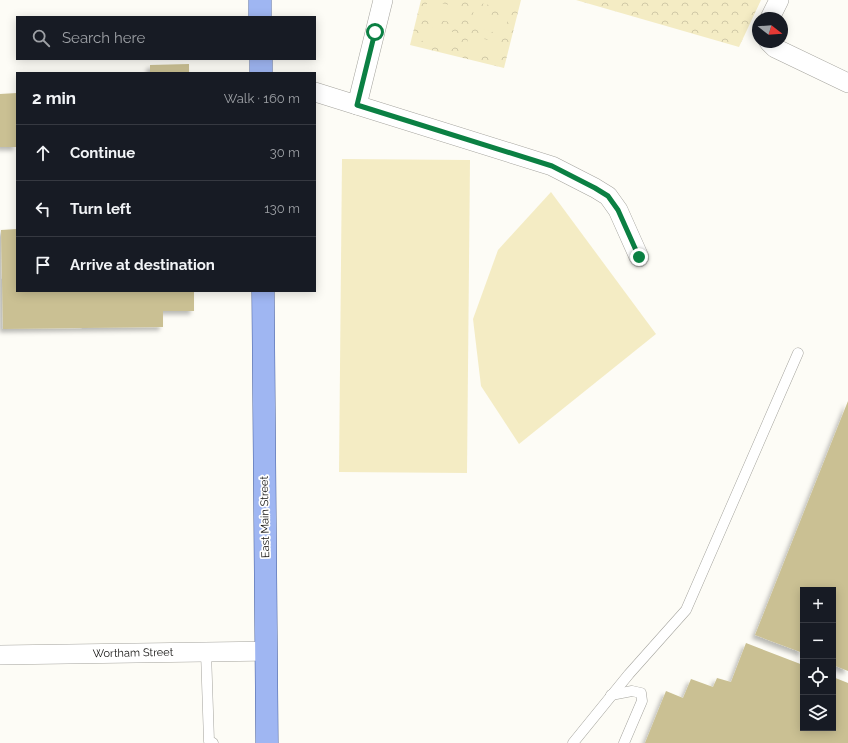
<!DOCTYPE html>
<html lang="en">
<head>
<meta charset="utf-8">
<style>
	:root { --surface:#171b24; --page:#20242c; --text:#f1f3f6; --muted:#9ea1a6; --line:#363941 }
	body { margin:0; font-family:Raleway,sans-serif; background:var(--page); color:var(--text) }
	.controls { position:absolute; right:12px; bottom:12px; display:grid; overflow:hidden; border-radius:0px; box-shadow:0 2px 10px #0003 }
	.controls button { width:36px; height:36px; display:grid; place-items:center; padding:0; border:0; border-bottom:1px solid var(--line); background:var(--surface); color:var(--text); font:20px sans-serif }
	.compass { position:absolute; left:752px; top:12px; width:36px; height:36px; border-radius:50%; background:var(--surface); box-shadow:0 2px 10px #0003; rotate:107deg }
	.stop { position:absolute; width:12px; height:12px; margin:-9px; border:3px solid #0b8043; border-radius:50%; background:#fff }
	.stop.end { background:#0b8043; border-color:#fff; box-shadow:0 1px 4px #0008 }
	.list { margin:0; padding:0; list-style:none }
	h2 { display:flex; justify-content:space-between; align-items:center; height:52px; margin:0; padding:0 16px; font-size:17px }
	h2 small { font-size:13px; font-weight:400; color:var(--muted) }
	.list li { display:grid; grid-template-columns:26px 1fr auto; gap:12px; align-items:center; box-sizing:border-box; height:56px; padding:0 16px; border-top:1px solid var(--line) }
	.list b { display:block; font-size:15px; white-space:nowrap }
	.list em { font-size:13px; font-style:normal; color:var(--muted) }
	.icon { flex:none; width:22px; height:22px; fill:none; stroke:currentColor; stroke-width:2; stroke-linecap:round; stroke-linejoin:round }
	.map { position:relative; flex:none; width:848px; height:743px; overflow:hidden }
	.search { position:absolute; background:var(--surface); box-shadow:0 2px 10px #0003; left:16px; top:16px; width:300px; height:44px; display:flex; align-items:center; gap:10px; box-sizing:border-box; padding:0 14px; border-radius:0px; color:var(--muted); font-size:15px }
	.panel { position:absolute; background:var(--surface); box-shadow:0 2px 10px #0003; left:16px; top:72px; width:300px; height:220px; border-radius:0px }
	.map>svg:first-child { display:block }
</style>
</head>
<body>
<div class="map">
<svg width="848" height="743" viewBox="0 0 848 743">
	<defs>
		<pattern id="forest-crowns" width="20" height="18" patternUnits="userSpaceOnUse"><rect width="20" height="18" fill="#f4ecc4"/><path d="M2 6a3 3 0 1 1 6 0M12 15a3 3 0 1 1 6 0" fill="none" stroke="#d0c9a7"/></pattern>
		<filter id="shadow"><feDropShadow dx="-3.5" dy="3.5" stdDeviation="2" flood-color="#0004"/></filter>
	</defs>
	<rect width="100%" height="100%" fill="#fdfcf6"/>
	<g fill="url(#forest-crowns)">
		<polygon points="421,0 521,0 504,68 410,45"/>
		<polygon points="576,0 761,0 739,47"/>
	</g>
	<g fill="#f4ecc4">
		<polygon points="428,0 462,8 458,24 424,16"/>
		<polygon points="476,0 513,0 510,10 476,2"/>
		<polygon points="474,10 508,19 504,35 470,26"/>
		<polygon points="422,25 457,33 453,49 419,40"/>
		<polygon points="469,35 503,44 499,59 465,51"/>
		<polygon points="342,159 470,160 467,473 339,472"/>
		<polygon points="551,192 656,334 519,444 481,386 473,319 498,250"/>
	</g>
	<g fill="#cac093" filter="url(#shadow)">
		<polygon points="189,64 189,73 150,73 150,65"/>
		<polygon points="17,93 17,147 0,147 0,94"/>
		<polygon points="17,229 17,291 194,291 194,311 163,311 163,327 3,329 1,230"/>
		<polygon points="848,401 848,671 833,665 833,590 803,590 803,653 755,635"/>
		<polygon points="746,643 803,665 803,728 833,728 833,677 848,683 848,743 645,743 666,691 683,698 691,679 713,687 717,678 731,682"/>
	</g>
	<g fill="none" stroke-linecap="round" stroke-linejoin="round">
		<g stroke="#a5a49e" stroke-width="11">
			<g id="service">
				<polyline points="206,652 209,741 213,743"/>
				<polyline points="611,695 632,691 641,693 642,701 624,743"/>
				<polyline points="573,743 629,674 686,610 798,353"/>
			</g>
		</g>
		<g stroke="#a5a49e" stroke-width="20">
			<g id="minor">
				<polyline points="770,18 779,0"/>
				<polyline points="769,42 775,48 848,83"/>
				<polyline points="315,92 552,166 595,188 608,196 618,210 639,257"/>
				<polyline points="357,105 383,0"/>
				<polyline points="0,655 266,651"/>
			</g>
		</g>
		<g stroke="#445d9d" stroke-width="23">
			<g id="primary">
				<polyline points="260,0 260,17"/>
				<polyline points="261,59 261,73"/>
				<polyline points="263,291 267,743"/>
			</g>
		</g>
		<use href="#service" stroke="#fff" stroke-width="10"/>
		<use href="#minor" stroke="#fff" stroke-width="19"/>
		<use href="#primary" stroke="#9fb6f2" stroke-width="22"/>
	</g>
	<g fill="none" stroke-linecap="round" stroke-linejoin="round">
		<polyline stroke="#0b8043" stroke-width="5" points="375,32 357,105 552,166 595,188 608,196 618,210 639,257"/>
	</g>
	<g text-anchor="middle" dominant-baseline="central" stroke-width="3.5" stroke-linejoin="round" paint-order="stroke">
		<g font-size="11" fill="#12110f" stroke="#fff">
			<text transform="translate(265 517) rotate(-91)">East Main Street</text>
			<text transform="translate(133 653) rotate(-1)">Wortham Street</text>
		</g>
	</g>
</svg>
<div class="controls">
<button>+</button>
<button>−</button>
<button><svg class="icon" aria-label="locate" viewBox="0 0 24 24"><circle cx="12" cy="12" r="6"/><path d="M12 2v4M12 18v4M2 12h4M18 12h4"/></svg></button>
<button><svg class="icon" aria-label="layers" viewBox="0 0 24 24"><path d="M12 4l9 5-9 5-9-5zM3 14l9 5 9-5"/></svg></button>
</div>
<svg class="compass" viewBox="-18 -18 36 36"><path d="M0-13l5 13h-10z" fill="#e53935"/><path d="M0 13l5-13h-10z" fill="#9ea1a6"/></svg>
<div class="stop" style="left:375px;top:32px"></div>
<div class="stop end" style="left:639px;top:257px"></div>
<div class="search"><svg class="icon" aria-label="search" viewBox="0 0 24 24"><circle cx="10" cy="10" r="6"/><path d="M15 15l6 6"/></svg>Search here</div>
<section class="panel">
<h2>2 min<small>Walk · 160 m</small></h2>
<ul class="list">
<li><svg class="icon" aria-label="ahead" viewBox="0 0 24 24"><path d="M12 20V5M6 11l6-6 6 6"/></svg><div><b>Continue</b></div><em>30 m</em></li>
<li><svg class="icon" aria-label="left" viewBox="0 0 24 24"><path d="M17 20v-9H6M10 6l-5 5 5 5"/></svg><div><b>Turn left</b></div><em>130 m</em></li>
<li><svg class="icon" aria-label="arrive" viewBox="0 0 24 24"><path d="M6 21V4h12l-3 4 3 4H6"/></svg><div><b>Arrive at destination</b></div></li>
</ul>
</section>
</div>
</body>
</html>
